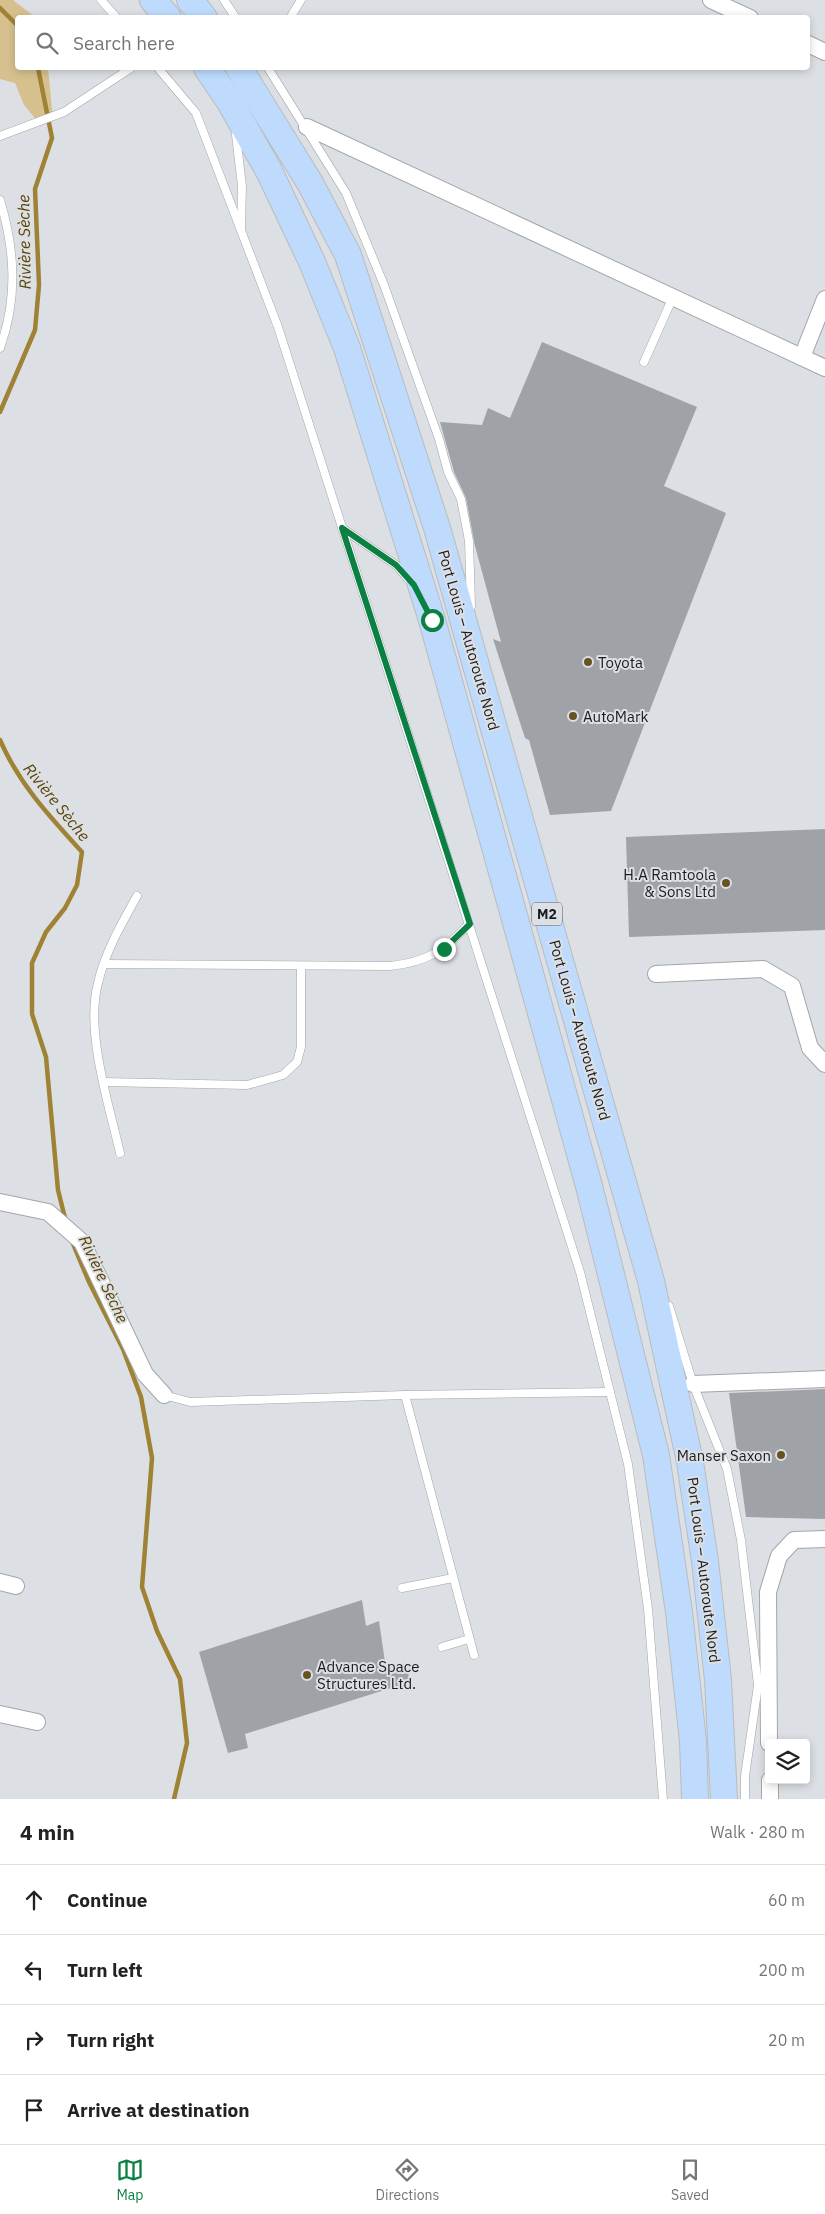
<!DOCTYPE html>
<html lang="en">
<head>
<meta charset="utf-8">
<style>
	:root { --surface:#fff; --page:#f6f6f6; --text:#222; --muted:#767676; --line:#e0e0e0; --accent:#0b8043 }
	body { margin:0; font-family:"IBM Plex Sans",sans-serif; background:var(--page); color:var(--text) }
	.controls { position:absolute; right:15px; bottom:15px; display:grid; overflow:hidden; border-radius:5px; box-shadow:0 2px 8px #0003 }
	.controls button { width:45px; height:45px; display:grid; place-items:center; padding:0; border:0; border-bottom:1px solid var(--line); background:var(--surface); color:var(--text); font:25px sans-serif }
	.stop { position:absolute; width:15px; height:15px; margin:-11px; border:4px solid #0b8043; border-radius:50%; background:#fff }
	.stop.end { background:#0b8043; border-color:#fff; box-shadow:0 1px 5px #0008 }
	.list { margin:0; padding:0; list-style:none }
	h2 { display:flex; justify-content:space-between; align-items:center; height:65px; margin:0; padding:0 20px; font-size:21px }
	h2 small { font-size:16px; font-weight:400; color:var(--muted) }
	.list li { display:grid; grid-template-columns:32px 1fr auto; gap:15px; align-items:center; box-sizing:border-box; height:70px; padding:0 20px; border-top:1px solid var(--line) }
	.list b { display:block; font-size:19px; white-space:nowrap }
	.list em { font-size:16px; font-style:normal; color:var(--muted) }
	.icon { flex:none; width:28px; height:28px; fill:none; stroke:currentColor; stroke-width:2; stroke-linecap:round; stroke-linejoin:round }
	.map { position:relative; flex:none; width:825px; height:1799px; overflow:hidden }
	.search { position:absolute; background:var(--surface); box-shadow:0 2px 8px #0003; left:15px; right:15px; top:15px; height:55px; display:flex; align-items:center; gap:12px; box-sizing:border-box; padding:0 18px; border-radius:5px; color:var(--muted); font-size:19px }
	.sheet { height:345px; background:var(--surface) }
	nav { display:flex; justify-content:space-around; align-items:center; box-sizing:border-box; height:70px; border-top:1px solid var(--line); background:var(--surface); font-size:14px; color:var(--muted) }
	nav a { display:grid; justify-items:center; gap:2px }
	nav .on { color:var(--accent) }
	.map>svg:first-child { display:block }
</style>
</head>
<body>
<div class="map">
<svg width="825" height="1799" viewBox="0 0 825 1799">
	<rect width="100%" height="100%" fill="#dce0e5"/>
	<polygon fill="#d6c18e" points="0,0 13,0 35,17 18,18 18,68 48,68 53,120 40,124 24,105 15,83 0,79"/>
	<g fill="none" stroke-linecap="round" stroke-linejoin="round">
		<g stroke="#9f8234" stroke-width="4.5">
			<polyline points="0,8 18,26"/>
			<polyline points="0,412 35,330 39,285 35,189 52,138 38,68"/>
			<path d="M0,740C19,784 50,817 82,852L77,885L65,908L46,932L32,963V1014L46,1057L58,1190L66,1222"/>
			<polyline points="71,1239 89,1282 123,1349 141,1397 152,1458 142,1587 157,1631 180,1679 187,1743 174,1799"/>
		</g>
	</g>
	<g fill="#9fa3a8">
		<polygon points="542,342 697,407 664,486 726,513 611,811 550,815 529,740 525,738 493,639 501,642 475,546 466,498 454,472 440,422 482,425 488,408 510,418"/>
		<polygon points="825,829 825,930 629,937 626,837"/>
		<polygon points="825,1389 825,1519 746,1517 729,1393"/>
		<polygon points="362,1600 366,1626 379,1621 386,1669 406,1663 410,1682 245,1734 248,1748 228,1753 199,1652"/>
	</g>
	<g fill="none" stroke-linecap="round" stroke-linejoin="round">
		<g stroke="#a1a6aa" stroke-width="9">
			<g id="service">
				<polyline points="101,0 117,18"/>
				<polyline points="224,0 236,18"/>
				<polyline points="290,18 301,0"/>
				<polyline points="158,68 196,113 278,327 580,1272 628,1464 648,1609 663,1799"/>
				<polyline points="268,68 346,193 384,285 439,439 448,472 461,499 469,541 471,606"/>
				<polyline points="236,135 242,186 241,228"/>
				<polyline points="0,136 64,112 131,68"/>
				<path d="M0,200C15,250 18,298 0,348"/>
				<polyline points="644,362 673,297"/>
				<polyline points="342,528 396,565 409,580"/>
				<path d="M104,964L390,966C427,962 444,951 469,924"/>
				<polyline points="104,1082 247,1085 283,1075 297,1062 301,1047 301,966"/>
				<path d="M120,1153C109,1105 85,1031 98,983C105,952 122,923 137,896"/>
				<polyline points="669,1306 693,1384 727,1469 741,1540 758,1685 745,1776 745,1799"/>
				<polyline points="164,1395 190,1402 405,1395 610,1392"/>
				<polyline points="405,1395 474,1655"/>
				<polyline points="402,1588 453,1578"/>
				<polyline points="442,1647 469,1639"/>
			</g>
		</g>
		<g stroke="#a1a6aa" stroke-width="18">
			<g id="minor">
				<polyline points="711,0 750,18"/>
				<polyline points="808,44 825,52"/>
				<polyline points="307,127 825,368"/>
				<polyline points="802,357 825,299"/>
				<polyline points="656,974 763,969 792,986 810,1048 825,1064"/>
				<polyline points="0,1202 48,1212 82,1242 145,1374 164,1395"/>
				<polyline points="693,1384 825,1379"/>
				<polyline points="0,1582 16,1586"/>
				<polyline points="0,1714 37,1722"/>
				<polyline points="769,1743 768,1592 779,1556 794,1540 825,1539"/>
				<polyline points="770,1780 770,1799"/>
			</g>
		</g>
		<g stroke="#babbbb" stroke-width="28">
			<g id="trunk">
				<polyline points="153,0 168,18"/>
				<polyline points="190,0 204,18"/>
				<polyline points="207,68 230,102 269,171 312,262 347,348 432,620 589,1186 656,1455 679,1612 693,1741 695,1799"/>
				<polyline points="239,68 310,183 348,255 437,528 651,1281 690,1462 705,1561 718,1680 724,1799"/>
			</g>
		</g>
		<use href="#service" stroke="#fff" stroke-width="8"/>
		<use href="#minor" stroke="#fff" stroke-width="16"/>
		<use href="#trunk" stroke="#bedbfe" stroke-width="26"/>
	</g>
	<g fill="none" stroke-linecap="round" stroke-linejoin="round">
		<polyline stroke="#0b8043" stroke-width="6" points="432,620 414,585 396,565 342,528 470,924 444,949"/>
	</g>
	<g fill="#665321" stroke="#dce0e5" stroke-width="2">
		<circle cx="588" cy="662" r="5"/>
		<circle cx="573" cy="716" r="5"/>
		<circle cx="726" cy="883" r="5"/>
		<circle cx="781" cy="1455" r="5"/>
		<circle cx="307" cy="1675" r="5"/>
	</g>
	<g text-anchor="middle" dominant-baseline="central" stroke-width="4" stroke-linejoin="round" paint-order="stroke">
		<rect fill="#dce0e5" stroke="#545659" stroke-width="1" x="532" y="902.5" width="30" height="23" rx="4"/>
		<g font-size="14" font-weight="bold" fill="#1a1b1d">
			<text x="547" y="914">M2</text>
		</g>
		<g font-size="15" fill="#1a1b1d" stroke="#dce0e5">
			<text transform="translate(469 640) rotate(74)">Port Louis – Autoroute Nord</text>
			<text transform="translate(580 1030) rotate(74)">Port Louis – Autoroute Nord</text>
			<text transform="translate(704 1570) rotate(83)">Port Louis – Autoroute Nord</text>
		</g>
		<g font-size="15" fill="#1a1b1d" stroke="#dce0e5" text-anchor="start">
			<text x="598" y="662">Toyota</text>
			<text x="583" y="716">AutoMark</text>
			<text x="716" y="874" text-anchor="end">H.A Ramtoola<tspan x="716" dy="17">&amp; Sons Ltd</tspan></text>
			<text x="771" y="1455" text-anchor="end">Manser Saxon</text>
			<text x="317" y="1666">Advance Space<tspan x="317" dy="17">Structures Ltd.</tspan></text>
		</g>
		<g font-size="16" font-style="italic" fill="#594404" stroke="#dce0e5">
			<text transform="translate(24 242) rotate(-91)">Rivière Sèche</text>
			<text transform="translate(57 802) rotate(51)">Rivière Sèche</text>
			<text transform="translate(104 1279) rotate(65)">Rivière Sèche</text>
		</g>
	</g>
</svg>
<div class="controls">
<button><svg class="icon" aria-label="layers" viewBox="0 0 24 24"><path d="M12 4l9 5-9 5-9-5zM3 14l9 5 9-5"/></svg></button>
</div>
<div class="stop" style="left:432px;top:620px"></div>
<div class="stop end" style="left:444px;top:949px"></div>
<div class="search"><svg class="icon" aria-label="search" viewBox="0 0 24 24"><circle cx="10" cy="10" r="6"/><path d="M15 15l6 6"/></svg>Search here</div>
</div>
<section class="sheet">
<h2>4 min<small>Walk · 280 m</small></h2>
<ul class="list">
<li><svg class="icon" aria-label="ahead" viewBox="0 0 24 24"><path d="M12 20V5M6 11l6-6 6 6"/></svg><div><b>Continue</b></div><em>60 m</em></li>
<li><svg class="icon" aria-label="left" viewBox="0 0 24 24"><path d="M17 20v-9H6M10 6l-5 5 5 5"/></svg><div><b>Turn left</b></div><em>200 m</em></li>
<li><svg class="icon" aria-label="right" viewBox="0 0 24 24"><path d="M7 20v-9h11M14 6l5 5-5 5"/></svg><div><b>Turn right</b></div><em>20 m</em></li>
<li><svg class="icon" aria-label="arrive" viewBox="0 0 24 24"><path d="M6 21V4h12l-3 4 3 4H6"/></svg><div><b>Arrive at destination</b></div></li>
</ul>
</section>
<nav>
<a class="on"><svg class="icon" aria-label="map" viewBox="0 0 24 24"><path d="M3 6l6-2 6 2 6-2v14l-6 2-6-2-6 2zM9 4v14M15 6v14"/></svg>Map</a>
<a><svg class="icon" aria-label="directions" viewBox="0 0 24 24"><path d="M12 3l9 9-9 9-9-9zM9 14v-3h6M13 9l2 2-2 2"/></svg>Directions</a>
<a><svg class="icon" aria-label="saved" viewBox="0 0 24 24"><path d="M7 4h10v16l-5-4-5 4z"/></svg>Saved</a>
</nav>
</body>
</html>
